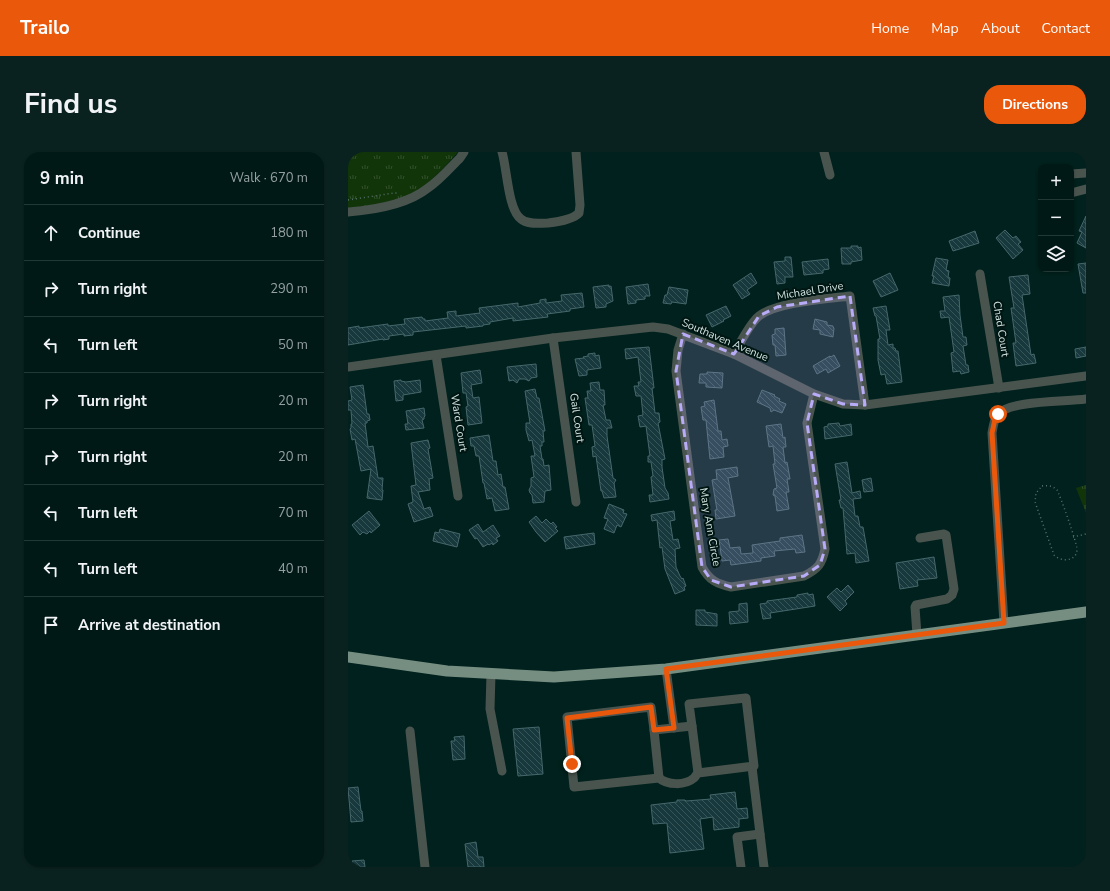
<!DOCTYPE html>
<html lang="en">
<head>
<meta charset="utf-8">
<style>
	:root { --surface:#001916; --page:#0a221f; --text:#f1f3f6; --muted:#95a0a1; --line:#223835; --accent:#ea580c }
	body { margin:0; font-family:"Nunito Sans",sans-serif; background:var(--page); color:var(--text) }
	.controls { position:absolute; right:12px; top:12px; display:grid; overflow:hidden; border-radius:8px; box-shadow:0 1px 3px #0004 }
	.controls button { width:36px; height:36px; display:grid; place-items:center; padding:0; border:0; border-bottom:1px solid var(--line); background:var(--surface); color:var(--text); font:20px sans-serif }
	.stop { position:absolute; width:12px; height:12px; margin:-9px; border:3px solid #ea580c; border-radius:50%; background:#fff }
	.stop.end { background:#ea580c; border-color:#fff; box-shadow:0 1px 4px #0008 }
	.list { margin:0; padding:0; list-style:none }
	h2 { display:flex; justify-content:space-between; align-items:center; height:52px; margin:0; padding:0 16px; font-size:17px }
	h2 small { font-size:13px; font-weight:400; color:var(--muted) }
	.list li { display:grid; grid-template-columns:26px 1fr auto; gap:12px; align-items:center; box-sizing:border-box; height:56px; padding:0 16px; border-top:1px solid var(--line) }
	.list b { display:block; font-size:15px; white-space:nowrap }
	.list em { font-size:13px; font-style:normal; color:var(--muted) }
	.icon { flex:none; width:22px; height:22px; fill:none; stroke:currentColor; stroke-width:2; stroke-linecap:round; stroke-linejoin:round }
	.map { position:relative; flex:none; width:738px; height:715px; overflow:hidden; border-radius:16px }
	header { display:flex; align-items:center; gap:24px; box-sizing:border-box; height:56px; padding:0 20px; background:var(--accent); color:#fff }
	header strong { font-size:19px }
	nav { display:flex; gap:22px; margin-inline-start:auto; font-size:14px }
	.intro { display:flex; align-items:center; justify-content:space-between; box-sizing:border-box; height:96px; padding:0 24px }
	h1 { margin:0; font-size:28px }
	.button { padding:10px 18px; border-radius:16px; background:var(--accent); color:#fff; font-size:14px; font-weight:700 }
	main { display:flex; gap:24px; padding:0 24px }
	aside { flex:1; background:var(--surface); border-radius:16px; box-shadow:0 1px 3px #0004 }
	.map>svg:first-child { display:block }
</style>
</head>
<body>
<header>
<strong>Trailo</strong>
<nav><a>Home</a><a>Map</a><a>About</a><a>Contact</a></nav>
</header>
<div class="intro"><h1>Find us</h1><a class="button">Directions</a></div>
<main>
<aside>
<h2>9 min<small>Walk · 670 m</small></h2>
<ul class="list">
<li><svg class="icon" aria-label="ahead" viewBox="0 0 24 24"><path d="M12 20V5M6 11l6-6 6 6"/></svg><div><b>Continue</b></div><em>180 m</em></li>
<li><svg class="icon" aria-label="right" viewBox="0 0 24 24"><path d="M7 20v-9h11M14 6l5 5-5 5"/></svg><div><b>Turn right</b></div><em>290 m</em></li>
<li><svg class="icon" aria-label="left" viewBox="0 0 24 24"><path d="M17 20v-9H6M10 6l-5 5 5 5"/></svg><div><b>Turn left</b></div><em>50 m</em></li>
<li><svg class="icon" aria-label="right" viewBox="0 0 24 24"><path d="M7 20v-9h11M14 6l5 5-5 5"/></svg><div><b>Turn right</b></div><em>20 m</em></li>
<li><svg class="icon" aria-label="right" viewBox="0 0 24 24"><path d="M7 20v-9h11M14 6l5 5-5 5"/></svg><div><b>Turn right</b></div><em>20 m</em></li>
<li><svg class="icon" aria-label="left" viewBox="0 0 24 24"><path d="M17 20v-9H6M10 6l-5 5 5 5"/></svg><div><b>Turn left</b></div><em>70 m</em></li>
<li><svg class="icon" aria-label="left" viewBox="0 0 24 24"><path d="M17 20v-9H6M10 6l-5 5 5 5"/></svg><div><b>Turn left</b></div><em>40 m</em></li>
<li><svg class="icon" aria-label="arrive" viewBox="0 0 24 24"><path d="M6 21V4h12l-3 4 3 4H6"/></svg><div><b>Arrive at destination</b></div></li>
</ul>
</aside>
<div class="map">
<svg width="738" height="715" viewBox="0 0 738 715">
	<defs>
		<pattern id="grass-tufts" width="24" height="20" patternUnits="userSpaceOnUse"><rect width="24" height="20" fill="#113409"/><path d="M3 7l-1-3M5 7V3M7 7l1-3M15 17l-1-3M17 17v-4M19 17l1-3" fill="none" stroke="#33512c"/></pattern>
		<pattern id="building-back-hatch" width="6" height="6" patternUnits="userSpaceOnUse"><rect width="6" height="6" fill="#17383c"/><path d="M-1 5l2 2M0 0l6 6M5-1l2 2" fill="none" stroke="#385558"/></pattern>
	</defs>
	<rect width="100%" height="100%" fill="#00211d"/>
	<g fill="url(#grass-tufts)">
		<path d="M0,0H110C101,11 83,29 72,37C55,50 21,54 0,56Z"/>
		<polygon points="738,333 738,361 728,336"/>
	</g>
	<g fill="url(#building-back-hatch)" stroke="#46686c">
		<polygon points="738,64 738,96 729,91 734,80 731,79"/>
		<polygon points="657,78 665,86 668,84 673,90 670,92 675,98 665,107 648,86"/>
		<polygon points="627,79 631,91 605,99 601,89"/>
		<polygon points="503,94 510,94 510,96 513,95 514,108 503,110 503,112 494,112 493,96 503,96"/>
		<polygon points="437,105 443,105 445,125 437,125 437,131 429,132 426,110 437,109"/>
		<polygon points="588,106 600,108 598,118 601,119 600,125 602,126 601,134 584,131 586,124 584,124"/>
		<polygon points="480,107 481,117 475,118 475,121 456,123 454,110"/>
		<polygon points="738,111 738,141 735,141 730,112"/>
		<polygon points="403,121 409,131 399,138 402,142 394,147 385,133"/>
		<polygon points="542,121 550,138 533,145 525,129"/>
		<polygon points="680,123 682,142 674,143 683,203 686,202 688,211 668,214 665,191 668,191 663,156 666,156 661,125"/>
		<polygon points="300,132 302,144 297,144 297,147 288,148 288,151 280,152 278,135"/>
		<polygon points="261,133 261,135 263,134 265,149 258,152 258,155 248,156 245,135"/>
		<polygon points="321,135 340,138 338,152 324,150 323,152 315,151 317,143 319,143"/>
		<polygon points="234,141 236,155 222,157 222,159 199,162 200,165 165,169 165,166 142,170 142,172 135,173 135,174 118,176 118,174 65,180 65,183 56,184 56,182 41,184 41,187 35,188 35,187 0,193 0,176 11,174 11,176 40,172 40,174 57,172 56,167 74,165 75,167 77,167 77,169 100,166 99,160 108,159 108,164 132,161 131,156 170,151 170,155 192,151 192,148 198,147 198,151 214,149 213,143"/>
		<polygon points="611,143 612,163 615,185 618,185 619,193 615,194 618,213 620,213 621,220 613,222 612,219 605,220 603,201 606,200 601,165 593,166 592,159 597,159 595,145"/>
		<polygon points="378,154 383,164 375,168 376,169 364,175 358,163"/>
		<polygon points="538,154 542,178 538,178 540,193 545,192 545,196 547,196 548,199 550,199 554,230 539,232 537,222 533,223 530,208 530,187 532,187 528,164 527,164 525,156"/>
		<polygon points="467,167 479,170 479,173 485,174 485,175 486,176 485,185 472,182 472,178 465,177"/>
		<polygon points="436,176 438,203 428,204 427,193 425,193 424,183 427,182 427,177"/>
		<polygon points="301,195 306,236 304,236 307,261 311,261 312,270 310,271 317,307 314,308 314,315 317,336 320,341 321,347 302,350 301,343 305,343 303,325 305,324 303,310 300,310 300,304 302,304 298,274 292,275 290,264 295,263 293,244 288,244 286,234 291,234 290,230 293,230 290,205 278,207 277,197"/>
		<polygon points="738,195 738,204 728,206 727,197"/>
		<polygon points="247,201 247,204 251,203 253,216 239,218 239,223 231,224 227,207 236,206 235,205 240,204 240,202"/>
		<polygon points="486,203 492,214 480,221 478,217 469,222 465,214 482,204 483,205"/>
		<polygon points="188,212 189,225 183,226 181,229 177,227 171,227 169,231 165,228 161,229 159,215"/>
		<polygon points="132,218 134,231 123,233 125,246 131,245 134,271 120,273 118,255 120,254 118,241 115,241 113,221"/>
		<polygon points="359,220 375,221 374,236 358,235 358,231 351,231 352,222 359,222"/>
		<polygon points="53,228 53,229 58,230 72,228 73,240 55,243 55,248 48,249 46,229"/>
		<polygon points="251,230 252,238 256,238 257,253 255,253 258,268 262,268 264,276 259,276 259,284 265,326 268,328 266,331 268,345 256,346 254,339 253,339 248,304 245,305 244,295 247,294 244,273 241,273 237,246 240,246 239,239 243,239 242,231"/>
		<polygon points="15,233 19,262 21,262 22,268 19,269 19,271 17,271 20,295 25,294 30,326 35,326 34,338 35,338 34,348 19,346 23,317 13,319 7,287 4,288 2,277 3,276 3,272 4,272 3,258 0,258 0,249 4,248 2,235"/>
		<polygon points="187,237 189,246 191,246 197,279 195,279 196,290 194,290 194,294 192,294 194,307 195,307 196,314 201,313 203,338 197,339 196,350 185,351 184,343 182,341 181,338 183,334 183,326 186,325 183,304 187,304 184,288 181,289 178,278 178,271 182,271 177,239"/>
		<polygon points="414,238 427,243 426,244 432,247 431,249 438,252 434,261 426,258 423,260 422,256 409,250"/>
		<polygon points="366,248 370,279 373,279 374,288 379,287 380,294 375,295 376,305 362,307 358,268 355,268 353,255 357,254 356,250"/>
		<polygon points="76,256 77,264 76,265 76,267 74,268 76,276 58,278 57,272 60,272 58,259"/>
		<polygon points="491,271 492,274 503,272 504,283 477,287 476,275 480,274 480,272"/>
		<polygon points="433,272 435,286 437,285 438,295 435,295 437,311 439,310 442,327 439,327 441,340 438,340 441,357 429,359 427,344 425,343 426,337 429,336 425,312 427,312 425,294 421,295 418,274"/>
		<polygon points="141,283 145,309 148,309 150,323 153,322 155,335 157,335 161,357 147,359 144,346 139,347 136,331 135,331 131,304 128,304 126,294 123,294 122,286"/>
		<polygon points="80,288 82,296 80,297 85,326 81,327 82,338 70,340 76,357 82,355 85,364 66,370 60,352 65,350 63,334 68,333 63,291"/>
		<polygon points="499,310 504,341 512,339 513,346 505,347 507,364 510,364 512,375 515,375 521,409 508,411 507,401 499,402 495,356 493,356 491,348 493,348 487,312"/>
		<polygon points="389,315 390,324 380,326 387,364 368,367 367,358 369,358 364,328 369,327 368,318"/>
		<polygon points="523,326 525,339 516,340 514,328"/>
		<polygon points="261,352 276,358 275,361 279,362 273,375 269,373 266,381 256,377 260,367 256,366"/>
		<polygon points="21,359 32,373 23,381 22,379 19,382 15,380 12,383 4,373"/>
		<polygon points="326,359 327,368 322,369 325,388 330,387 332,396 327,397 328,415 332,424 334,427 335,426 338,434 336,435 337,438 327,442 317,417 314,395 312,396 309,368 304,369 303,363"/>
		<polygon points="188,364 194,371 198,367 203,372 205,370 209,375 207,376 210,379 197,390 188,380 181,370"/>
		<polygon points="130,372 135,380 145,373 152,384 148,386 150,389 145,393 144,391 141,393 140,392 135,395 129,386 127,387 121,378"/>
		<polygon points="92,377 112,382 109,395 85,389 87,380 91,381"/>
		<polygon points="246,381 247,392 218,397 216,385"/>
		<polygon points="454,383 457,400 448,401 447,397 426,399 427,404 413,406 413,409 383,413 382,408 374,409 371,388 380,387 382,396 392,395 393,402 405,401 404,393 432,389 432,386"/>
		<polygon points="586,405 589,426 569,428 570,434 552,437 548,411"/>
		<polygon points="500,433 506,440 497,449 499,452 492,459 479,445 489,436 493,440"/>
		<polygon points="460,441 460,443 465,442 467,454 422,461 423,466 415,467 412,452 419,451 419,449 449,445 449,443"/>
		<polygon points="399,451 400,470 382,472 381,460 391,459 391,452"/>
		<polygon points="348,458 357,458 357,460 369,462 369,474 348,473"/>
		<polygon points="191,575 195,622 170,624 165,577"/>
		<polygon points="116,584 117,607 105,608 103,589 107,589 106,585"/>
		<polygon points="10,635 13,659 14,659 15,669 3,670 0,636"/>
		<polygon points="387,640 389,657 399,656 400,666 391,667 391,675 366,678 365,665 352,667 356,697 322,701 319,671 305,672 303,653 329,650 329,648 337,648 338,649 363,647 362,643"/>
		<polygon points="128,690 130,705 135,705 136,715 120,715 117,692"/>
		<polygon points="16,708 17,715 5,715 4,709"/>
	</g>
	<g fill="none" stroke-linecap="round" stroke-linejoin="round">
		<g stroke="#57726e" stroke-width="1.5" stroke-dasharray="1 3" stroke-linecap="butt">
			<polyline points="0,48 46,41 50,41 51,42"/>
			<path d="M694,334C700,333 705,334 709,338C712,343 729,391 729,397C729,410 713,410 706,403L687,350L688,341Z"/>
			<polyline points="725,385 738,382"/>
		</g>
		<g stroke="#49544e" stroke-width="9">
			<path d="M154,0C159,16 160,58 173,67C180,73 191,71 200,71C209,70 224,68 231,61L232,53L228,0"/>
			<polyline points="476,0 482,23"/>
			<polyline points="723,22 738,21"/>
			<polyline points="723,41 738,37"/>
			<path d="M0,60C25,58 60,52 80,36C92,28 102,16 112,6L116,0"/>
			<polyline points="632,122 651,236"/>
			<path d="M335,182L330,198L328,219L354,415C361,428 369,432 383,435L456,424C470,417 474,412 477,397L459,271L466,242"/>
			<polyline points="205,186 228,350"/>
			<path d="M386,202C392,191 402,171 411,164C429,150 479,147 502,144L517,253"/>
			<polyline points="88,203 110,344"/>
			<polyline points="0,215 205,186 305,175 320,177 386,202 466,242 495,252 517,253 738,224"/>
			<path d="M656,471L644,281C645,275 646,268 649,263C661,248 718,250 738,247"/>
			<polyline points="569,483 567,455 568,453 599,447 604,443 606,437 598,383 596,382 572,386"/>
			<polyline points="318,517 326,576"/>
			<polyline points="143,522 142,557 154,619"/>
			<path d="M398,546L406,614L350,621C348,623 347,625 346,626C337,634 319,633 311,626L226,635L219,565L303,555L306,578L344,574L341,552Z"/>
			<polyline points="344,574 350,621"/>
			<polyline points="306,578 311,626"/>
			<polyline points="62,579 77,715"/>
			<polyline points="404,615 416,715"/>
			<polyline points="393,715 389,685 412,682"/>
		</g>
		<polyline stroke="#768e81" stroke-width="11" points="0,505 99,519 206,525 318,517 738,460"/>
	</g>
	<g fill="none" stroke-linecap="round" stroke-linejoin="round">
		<polyline stroke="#ea580c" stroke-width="5" points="224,612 219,566 303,555 306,578 326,576 318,517 656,471 644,281 647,267 650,262"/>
	</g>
	<path fill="#b8abf7" fill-opacity="0.2" stroke="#b8abf7" stroke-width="3" stroke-dasharray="8 5" stroke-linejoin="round" d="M502,144L517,253L495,252L466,242L459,271L477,397L472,413L456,424L383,435L363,428L354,415L328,219L335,182L386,202L411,164L429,155Z"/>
	<g text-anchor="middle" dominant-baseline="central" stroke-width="4" stroke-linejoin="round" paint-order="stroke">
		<g font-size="11" fill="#d1e3df" stroke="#001613">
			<text transform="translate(462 139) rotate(-9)">Michael Drive</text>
			<text transform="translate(653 177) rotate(81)">Chad Court</text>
			<text transform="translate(377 188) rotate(23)">Southaven Avenue</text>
			<text transform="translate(229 266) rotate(82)">Gail Court</text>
			<text transform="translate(111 271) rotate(81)">Ward Court</text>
			<text transform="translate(362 375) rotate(80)">Mary Ann Circle</text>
		</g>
	</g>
</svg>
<div class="controls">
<button>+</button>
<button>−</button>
<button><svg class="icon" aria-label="layers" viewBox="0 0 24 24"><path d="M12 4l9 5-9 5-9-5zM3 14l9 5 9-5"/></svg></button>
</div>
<div class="stop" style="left:650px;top:262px"></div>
<div class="stop end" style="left:224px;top:612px"></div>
</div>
</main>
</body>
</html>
